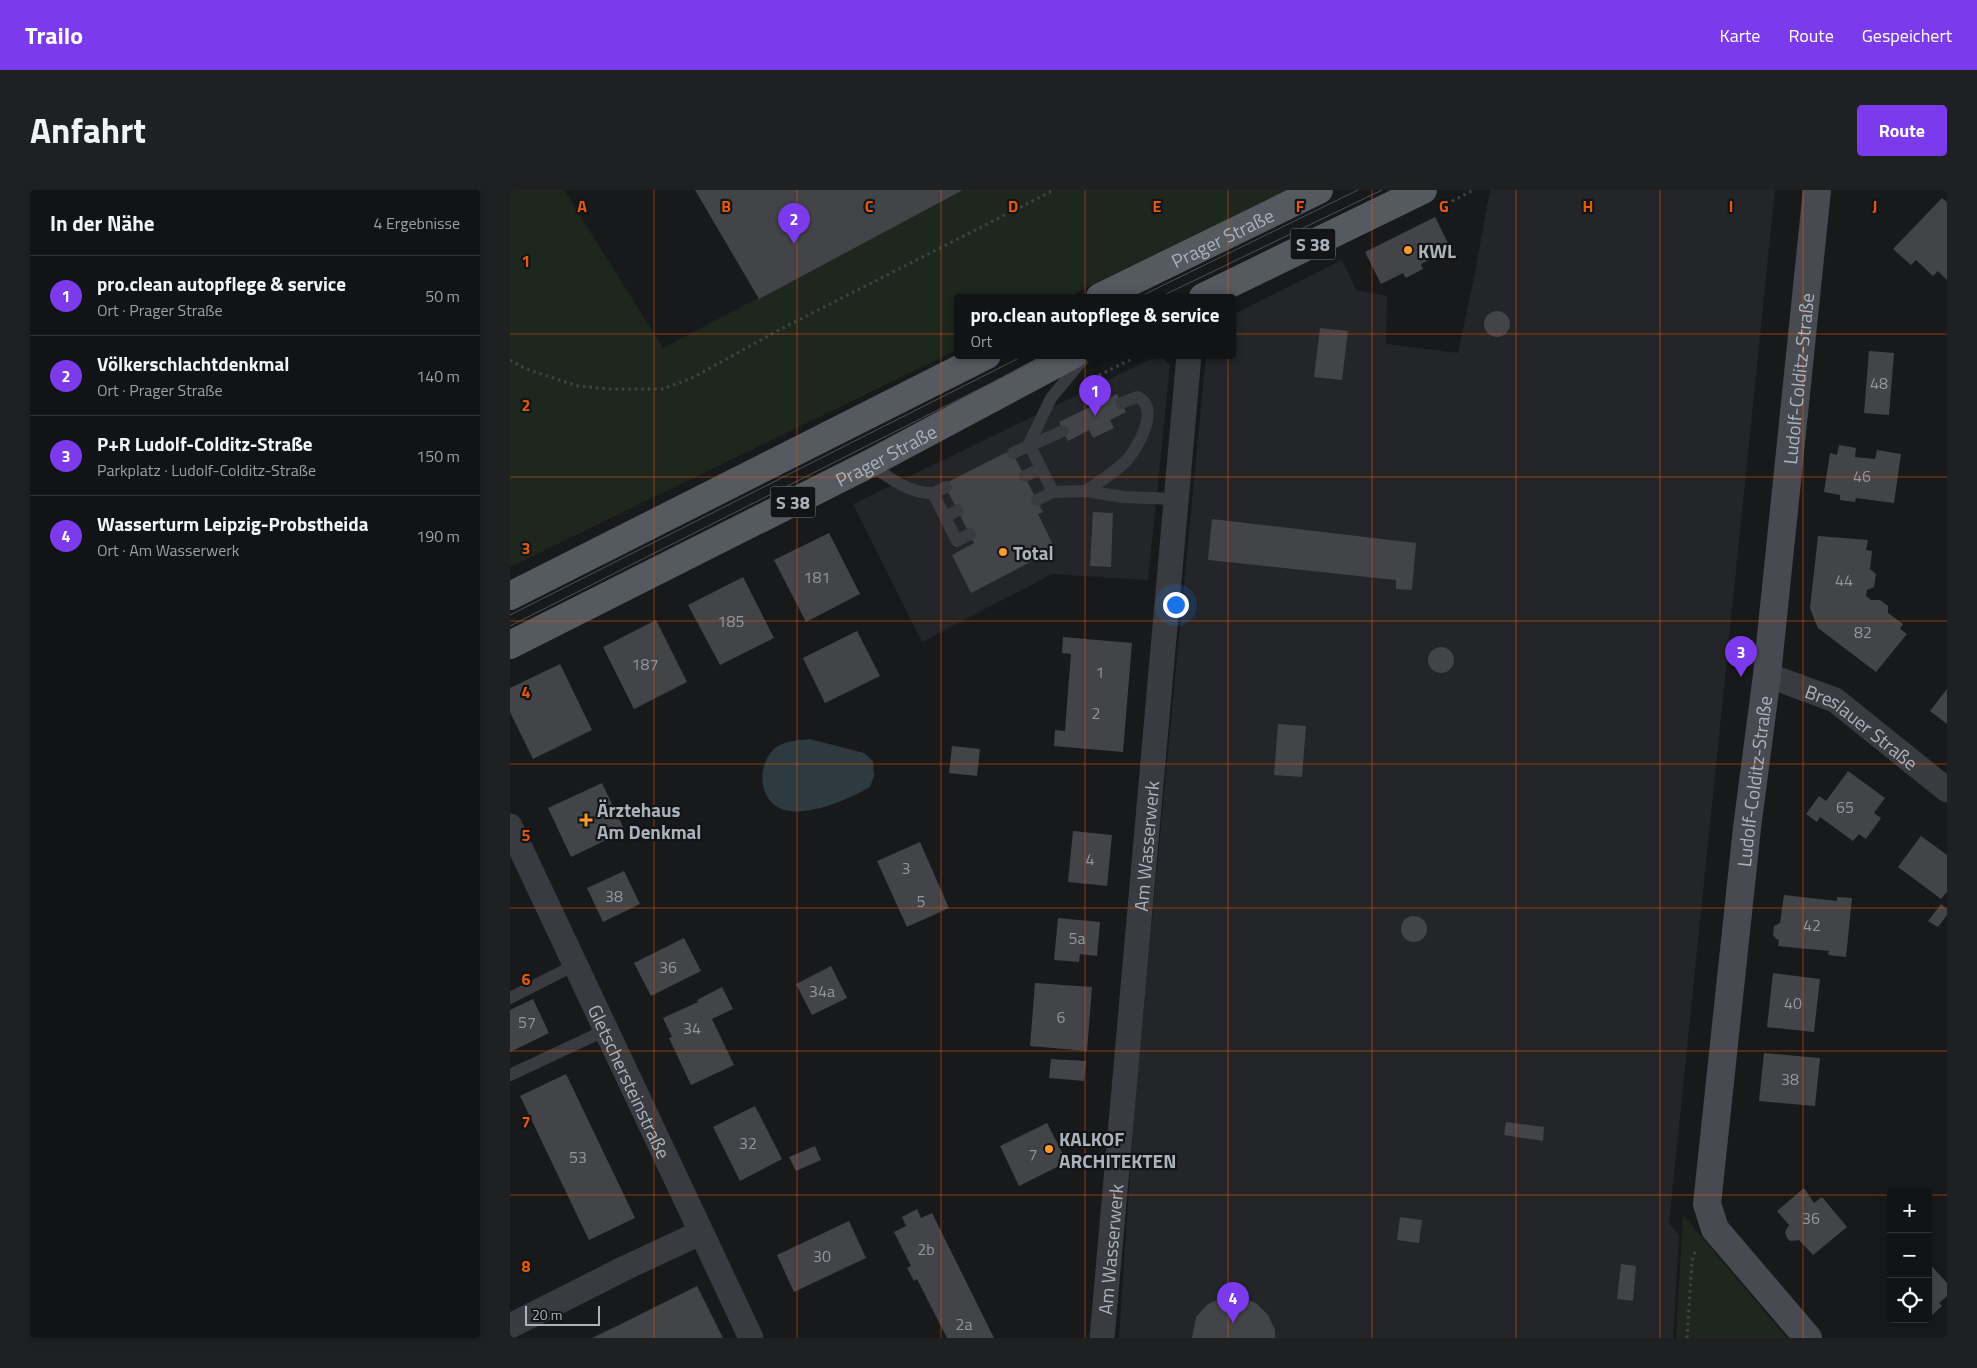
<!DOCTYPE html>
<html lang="de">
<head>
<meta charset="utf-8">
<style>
	:root { --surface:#121314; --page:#1f2022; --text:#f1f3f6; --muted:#9c9ea0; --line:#313234; --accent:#7c3aed }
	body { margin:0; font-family:"Titillium Web",sans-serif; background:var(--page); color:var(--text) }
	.controls { position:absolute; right:15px; bottom:15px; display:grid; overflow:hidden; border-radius:5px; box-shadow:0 2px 12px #0003 }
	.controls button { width:45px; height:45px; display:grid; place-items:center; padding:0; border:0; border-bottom:1px solid var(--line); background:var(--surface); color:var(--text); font:25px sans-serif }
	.scale { position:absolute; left:15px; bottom:12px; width:75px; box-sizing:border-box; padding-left:5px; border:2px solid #aab2bc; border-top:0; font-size:14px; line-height:18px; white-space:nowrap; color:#aab2bc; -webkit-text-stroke:4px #131416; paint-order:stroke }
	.you { position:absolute; left:665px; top:414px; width:18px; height:18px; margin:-12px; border:4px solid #fff; border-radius:50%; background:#1a73e8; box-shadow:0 0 0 8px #1a73e833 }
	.badge { display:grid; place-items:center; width:32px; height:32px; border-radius:50%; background:var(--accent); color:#fff; font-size:16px; font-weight:700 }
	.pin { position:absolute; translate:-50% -41px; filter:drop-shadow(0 1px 2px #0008) }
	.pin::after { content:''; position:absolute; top:26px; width:18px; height:15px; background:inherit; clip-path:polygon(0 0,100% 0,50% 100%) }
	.popup { position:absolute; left:444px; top:104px; width:282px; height:65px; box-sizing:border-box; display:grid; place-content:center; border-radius:5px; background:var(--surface); filter:drop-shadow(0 1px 4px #0005); font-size:16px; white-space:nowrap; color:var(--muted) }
	.popup b { font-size:19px; color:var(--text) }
	.popup::after { content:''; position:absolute; left:50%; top:100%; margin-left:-10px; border:10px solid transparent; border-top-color:var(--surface) }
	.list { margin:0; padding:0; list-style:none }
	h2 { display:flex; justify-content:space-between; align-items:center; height:65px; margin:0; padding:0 20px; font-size:21px }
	h2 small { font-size:16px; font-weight:400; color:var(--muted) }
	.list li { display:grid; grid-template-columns:32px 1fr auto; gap:15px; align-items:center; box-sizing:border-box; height:80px; padding:0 20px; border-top:1px solid var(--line) }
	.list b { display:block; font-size:19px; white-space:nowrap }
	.list p { margin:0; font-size:16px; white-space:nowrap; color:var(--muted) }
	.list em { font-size:16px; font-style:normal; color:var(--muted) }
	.icon { flex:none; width:28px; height:28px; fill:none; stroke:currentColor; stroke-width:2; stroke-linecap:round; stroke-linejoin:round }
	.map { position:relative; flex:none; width:1437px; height:1148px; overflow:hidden; border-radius:5px }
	header { display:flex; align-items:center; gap:30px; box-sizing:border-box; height:70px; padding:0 25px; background:var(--accent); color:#fff }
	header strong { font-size:24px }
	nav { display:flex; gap:28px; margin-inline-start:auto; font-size:18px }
	.intro { display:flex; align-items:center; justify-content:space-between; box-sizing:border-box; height:120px; padding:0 30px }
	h1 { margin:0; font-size:35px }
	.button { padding:12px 22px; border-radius:5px; background:var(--accent); color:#fff; font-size:18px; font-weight:700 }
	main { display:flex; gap:30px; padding:0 30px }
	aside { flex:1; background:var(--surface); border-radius:5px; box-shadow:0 2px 12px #0003 }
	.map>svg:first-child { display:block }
</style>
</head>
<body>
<header>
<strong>Trailo</strong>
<nav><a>Karte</a><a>Route</a><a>Gespeichert</a></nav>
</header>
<div class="intro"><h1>Anfahrt</h1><a class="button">Route</a></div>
<main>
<aside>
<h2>In der Nähe<small>4 Ergebnisse</small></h2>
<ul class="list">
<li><span class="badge">1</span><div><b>pro.clean autopflege &amp; service</b><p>Ort · Prager Straße</p></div><em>50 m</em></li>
<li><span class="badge">2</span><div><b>Völkerschlachtdenkmal</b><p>Ort · Prager Straße</p></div><em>140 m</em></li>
<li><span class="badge">3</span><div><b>P+R Ludolf-Colditz-Straße</b><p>Parkplatz · Ludolf-Colditz-Straße</p></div><em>150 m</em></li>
<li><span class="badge">4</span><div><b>Wasserturm Leipzig-Probstheida</b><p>Ort · Am Wasserwerk</p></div><em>190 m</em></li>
</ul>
</aside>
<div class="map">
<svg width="1437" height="1148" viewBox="0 0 1437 1148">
	<rect width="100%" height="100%" fill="#18191b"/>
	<g fill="#242528">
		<polygon points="980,0 1265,0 1159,1034 1169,1045 1163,1148 609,1148 626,896 696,165 722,165 723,125 832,70 846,100 877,106 876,154 948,163 965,83"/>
		<polygon points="649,165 660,175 638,390 542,384 412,452 343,314"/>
	</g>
	<g fill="#1e271e">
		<polygon points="0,0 54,0 153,158 453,0 779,0 557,107 448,107 447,160 0,377"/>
		<polygon points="1173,1025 1277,1148 1166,1148"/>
	</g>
	<path fill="#2d3b41" d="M300,549L354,563L363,571L364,586L360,597C339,609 305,624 280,621C250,618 244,578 264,559C272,551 290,550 300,549Z"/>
	<g fill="#424448">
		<polygon points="185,0 453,0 249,109"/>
		<polygon points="1432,8 1437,12 1437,90 1428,81 1423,86 1406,70 1401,75 1383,59"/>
		<polygon points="925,27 941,59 911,74 913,79 896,88 893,83 871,94 855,62"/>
		<circle cx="987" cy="134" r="13"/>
		<polygon points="810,138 838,141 832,190 804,187"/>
		<polygon points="1359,161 1384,163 1379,225 1354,223"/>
		<polygon points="607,204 616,222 600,230 604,238 583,248 579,240 558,251 549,232"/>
		<polygon points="1329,255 1346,258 1345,267 1365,269 1367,260 1391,264 1384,313 1346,308 1345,312 1330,310 1330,305 1314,302 1320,263 1327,265"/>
		<polygon points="501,260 533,322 528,324 545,359 461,403 442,365 464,353 434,294"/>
		<polygon points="583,322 603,323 601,377 580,376"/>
		<polygon points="702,329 906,353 902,400 886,399 886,390 698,370"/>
		<polygon points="319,343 350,404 296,432 264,370"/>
		<polygon points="1308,346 1358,350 1356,360 1362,361 1360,379 1366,384 1364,397 1357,400 1356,406 1361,410 1370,410 1378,416 1378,423 1393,434 1390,439 1397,444 1366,482 1308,438 1304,429 1300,418"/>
		<polygon points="233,387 264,448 210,475 178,415"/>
		<polygon points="146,430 177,492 124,519 93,457"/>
		<polygon points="347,441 370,486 315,513 293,468"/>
		<polygon points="553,447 622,453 613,562 544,556 545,540 555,541 558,501 561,464 552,463"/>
		<circle cx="931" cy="470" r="13"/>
		<polygon points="50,474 82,540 23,569 0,522 0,498"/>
		<polygon points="1437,499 1437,534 1420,521"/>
		<polygon points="768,534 796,536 792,587 764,585"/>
		<polygon points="442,556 470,559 467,586 439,583"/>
		<polygon points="1338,581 1375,608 1364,623 1371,628 1356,649 1349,644 1343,651 1310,627 1307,632 1296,624 1309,606 1316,611"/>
		<polygon points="92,593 115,641 61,667 38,618"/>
		<polygon points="563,641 602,645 597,696 558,692"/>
		<polygon points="1411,646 1437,665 1437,702 1431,709 1388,677"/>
		<polygon points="410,652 439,718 397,737 367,671"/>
		<polygon points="114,681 130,714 93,732 77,698"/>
		<polygon points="1274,705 1327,711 1327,707 1342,708 1336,767 1318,765 1319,761 1268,756 1269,750 1266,749 1263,745 1264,736 1270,733"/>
		<polygon points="1431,714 1437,719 1437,725 1428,737 1418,731"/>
		<circle cx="904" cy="739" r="13"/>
		<polygon points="548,728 590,732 587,766 570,764 569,772 544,770"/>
		<polygon points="174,748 191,781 141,806 124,773"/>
		<polygon points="321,776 337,808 302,825 286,794"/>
		<polygon points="1263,783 1310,789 1304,842 1257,837"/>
		<polygon points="525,793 582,797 577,861 520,856"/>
		<polygon points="212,797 223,819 202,829 224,875 181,895 159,848 162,847 153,828 188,812 187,810"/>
		<polygon points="23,809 39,843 0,862 0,820"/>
		<polygon points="1254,863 1310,868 1305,916 1249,911"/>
		<polygon points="541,869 576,871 574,891 539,888"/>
		<polygon points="56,884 125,1028 79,1050 10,906"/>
		<polygon points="245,916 272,969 230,991 203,937"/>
		<polygon points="996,932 1034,937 1033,951 994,945"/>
		<polygon points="537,933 557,972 509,996 490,956"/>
		<polygon points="305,956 311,970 286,981 279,967"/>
		<polygon points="1294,998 1304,1013 1312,1007 1337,1037 1303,1065 1289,1050 1280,1051 1277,1048 1275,1042 1279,1035 1267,1021"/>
		<polygon points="407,1019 411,1028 422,1023 484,1148 437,1148 407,1089 404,1091 397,1078 401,1076 384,1042 396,1036 392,1027"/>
		<polygon points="890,1027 912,1030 909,1053 887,1050"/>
		<polygon points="339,1031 356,1068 284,1102 267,1065"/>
		<polygon points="1418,1072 1437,1093 1437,1106 1429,1113 1432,1116 1418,1129"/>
		<polygon points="1111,1074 1126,1076 1123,1111 1107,1109"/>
		<polygon points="187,1096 213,1148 82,1148 111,1134"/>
		<polygon points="714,1107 730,1107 746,1113 758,1125 765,1140 765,1148 682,1148 686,1127 698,1114"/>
	</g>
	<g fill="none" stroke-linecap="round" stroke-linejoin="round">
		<g stroke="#3f4348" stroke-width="3" stroke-dasharray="2.5 4" stroke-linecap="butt">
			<polyline points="936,14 964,0"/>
			<polyline points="558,107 565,104"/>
			<polyline points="0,170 16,179 68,196 100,199 152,199 182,188 269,140 544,0"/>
			<polyline points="583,188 630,165"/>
			<polyline points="1177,1148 1182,1071 1186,1058"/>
		</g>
		<g stroke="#393b40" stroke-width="12">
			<polyline points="519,254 541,208 574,168"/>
			<polyline points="519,254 543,302"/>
			<polyline points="503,263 553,241"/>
			<path d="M359,274C377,286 398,303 421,303C426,303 431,299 436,297"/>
			<polyline points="515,286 531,278"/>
			<path d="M576,301C589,292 602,284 614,273C627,261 652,216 627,207L611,213"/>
			<polyline points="423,303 447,351 460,344"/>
			<polyline points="527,310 543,302 576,301 613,307 666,309"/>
			<polyline points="435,327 448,320"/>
			<polyline points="0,808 65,775"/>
			<polyline points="0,885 96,840"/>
		</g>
		<g stroke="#393b40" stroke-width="25">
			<path id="s1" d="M1257,485L1325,510L1437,600"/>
			<path id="s2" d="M0,636L241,1148"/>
			<polyline points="0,1136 115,1078 190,1043"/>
			<path id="s3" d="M592,1148L679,165"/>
		</g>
		<path stroke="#474b51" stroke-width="28" id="s4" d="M1298,1148L1205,1039L1197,1014L1237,638L1257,485L1307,0"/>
		<g stroke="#555960" stroke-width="28">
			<path id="s5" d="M590,107L809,0"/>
			<polyline points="693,107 913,0"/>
			<polyline points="0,406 477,165"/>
			<path id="s6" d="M0,455L359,274L563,165"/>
		</g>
		<g stroke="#4c5056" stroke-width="1">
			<polyline points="629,107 848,0"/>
			<polyline points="650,107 872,0"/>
			<polyline points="0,425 515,165"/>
			<polyline points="0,436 537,165"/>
		</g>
	</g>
	<path fill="none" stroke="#e8590c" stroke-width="1" stroke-opacity="0.55" d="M144,0V1148M287,0V1148M431,0V1148M575,0V1148M718,0V1148M862,0V1148M1006,0V1148M1150,0V1148M1293,0V1148M0,144H1437M0,287H1437M0,431H1437M0,574H1437M0,718H1437M0,861H1437M0,1005H1381M1418,1005H1437"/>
	<g fill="#ff992c" stroke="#131416" stroke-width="2">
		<circle cx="898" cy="60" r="5"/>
		<circle cx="493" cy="362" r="5"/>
		<path d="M73.5 622.5h5v5h5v5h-5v5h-5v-5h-5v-5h5z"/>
		<circle cx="539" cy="959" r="5"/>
	</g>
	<g text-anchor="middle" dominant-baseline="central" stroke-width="4.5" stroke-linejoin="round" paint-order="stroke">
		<g font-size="16" fill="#90969f">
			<text x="1369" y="193">48</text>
			<text x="1352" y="286">46</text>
			<text x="307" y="387">181</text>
			<text x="1334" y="390">44</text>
			<text x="221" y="431">185</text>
			<text x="1353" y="442">82</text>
			<text x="135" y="474">187</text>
			<text x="590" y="482">1</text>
			<text x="586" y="523">2</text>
			<text x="1335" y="617">65</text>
			<text x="580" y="669">4</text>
			<text x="396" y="678">3</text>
			<text x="104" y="706">38</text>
			<text x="411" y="711">5</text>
			<text x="1302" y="735">42</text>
			<text x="567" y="748">5a</text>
			<text x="158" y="777">36</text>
			<text x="312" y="801">34a</text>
			<text x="1283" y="813">40</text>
			<text x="551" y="827">6</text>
			<text x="17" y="832">57</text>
			<text x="182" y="838">34</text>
			<text x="1280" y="889">38</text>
			<text x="238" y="953">32</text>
			<text x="523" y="964">7</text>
			<text x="68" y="967">53</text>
			<text x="1301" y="1028">36</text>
			<text x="416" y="1059">2b</text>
			<text x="312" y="1066">30</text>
			<text x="454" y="1134">2a</text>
		</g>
		<g fill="#131416" stroke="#7d838a" stroke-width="1">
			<rect x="780.5" y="38.5" width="45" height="31" rx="4"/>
			<rect x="260.5" y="296.5" width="45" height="31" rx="4"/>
		</g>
		<g font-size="18" font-weight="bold" fill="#aab2bc">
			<text x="803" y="54">S 38</text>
			<text x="283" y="312">S 38</text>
		</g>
		<g font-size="19" fill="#aab2bc" stroke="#131416">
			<text stroke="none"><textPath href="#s5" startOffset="136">Prager Straße</textPath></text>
			<text stroke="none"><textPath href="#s4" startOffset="1000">Ludolf-Colditz-Straße</textPath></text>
			<text stroke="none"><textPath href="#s6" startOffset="421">Prager Straße</textPath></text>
			<text stroke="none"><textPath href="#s1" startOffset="109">Breslauer Straße</textPath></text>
			<text stroke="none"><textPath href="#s4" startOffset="595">Ludolf-Colditz-Straße</textPath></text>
			<text stroke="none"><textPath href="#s3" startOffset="494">Am Wasserwerk</textPath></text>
			<text stroke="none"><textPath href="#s2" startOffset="282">Gletschersteinstraße</textPath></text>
			<text stroke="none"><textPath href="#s3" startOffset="89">Am Wasserwerk</textPath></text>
		</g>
		<g font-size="19" font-weight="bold" fill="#aab2bc" stroke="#131416" text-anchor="start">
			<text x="908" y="60">KWL</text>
			<text x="503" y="362">Total</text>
			<text x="87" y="619">Ärztehaus<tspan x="87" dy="22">Am Denkmal</tspan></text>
			<text x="549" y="948">KALKOF<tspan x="549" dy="22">ARCHITEKTEN</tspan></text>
		</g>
	</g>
	<g font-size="16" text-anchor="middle" font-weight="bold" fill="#e8590c" stroke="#131416" stroke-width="4.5" stroke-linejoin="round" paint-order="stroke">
		<text x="72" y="22">A</text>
		<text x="216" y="22">B</text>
		<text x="359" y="22">C</text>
		<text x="503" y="22">D</text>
		<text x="647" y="22">E</text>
		<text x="790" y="22">F</text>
		<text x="934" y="22">G</text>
		<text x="1078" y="22">H</text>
		<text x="1221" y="22">I</text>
		<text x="1365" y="22">J</text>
		<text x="16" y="77">1</text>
		<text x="16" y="221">2</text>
		<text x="16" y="364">3</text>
		<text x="16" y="508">4</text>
		<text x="16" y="651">5</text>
		<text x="16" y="795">6</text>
		<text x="16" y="938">7</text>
		<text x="16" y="1082">8</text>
	</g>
</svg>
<div class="controls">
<button>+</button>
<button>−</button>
<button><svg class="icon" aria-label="locate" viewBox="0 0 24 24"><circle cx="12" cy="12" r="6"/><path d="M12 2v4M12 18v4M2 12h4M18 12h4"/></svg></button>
</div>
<div class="scale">20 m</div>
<div class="you"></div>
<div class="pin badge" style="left:585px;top:226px">1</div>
<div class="popup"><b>pro.clean autopflege &amp; service</b>Ort</div>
<div class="pin badge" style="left:284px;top:54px">2</div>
<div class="pin badge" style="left:1231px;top:487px">3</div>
<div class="pin badge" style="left:723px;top:1133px">4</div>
</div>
</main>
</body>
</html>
